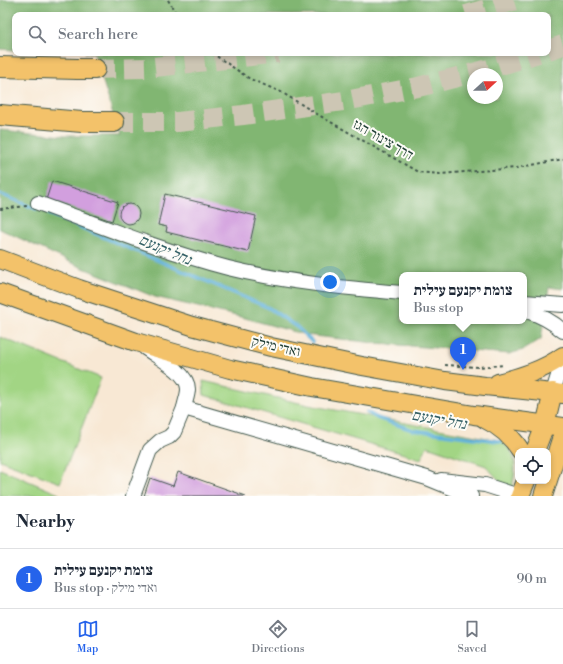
<!DOCTYPE html>
<html lang="en">
<head>
<meta charset="utf-8">
<style>
	:root { --surface:#fff; --page:#f2f2f3; --text:#1f2937; --muted:#747a83; --line:#e0e1e3; --accent:#2563eb }
	body { margin:0; font-family:"Libre Bodoni","Frank Ruhl Libre",serif; background:var(--page); color:var(--text) }
	.controls { position:absolute; right:12px; bottom:12px; display:grid; overflow:hidden; border-radius:8px; box-shadow:0 2px 6px #0003 }
	.controls button { width:36px; height:36px; display:grid; place-items:center; padding:0; border:0; border-bottom:1px solid var(--line); background:var(--surface); color:var(--text); font:20px sans-serif }
	.compass { position:absolute; left:467px; top:68px; width:36px; height:36px; border-radius:50%; background:var(--surface); box-shadow:0 2px 6px #0003; rotate:69deg }
	.you { position:absolute; left:330px; top:282px; width:14px; height:14px; margin:-10px; border:3px solid #fff; border-radius:50%; background:#1a73e8; box-shadow:0 0 0 6px #1a73e833 }
	.badge { display:grid; place-items:center; width:26px; height:26px; border-radius:50%; background:var(--accent); color:#fff; font-size:13px; font-weight:700 }
	.pin { position:absolute; translate:-50% -33px; filter:drop-shadow(0 1px 2px #0008) }
	.pin::after { content:''; position:absolute; top:21px; width:14px; height:12px; background:inherit; clip-path:polygon(0 0,100% 0,50% 100%) }
	.popup { position:absolute; left:399px; top:272px; width:128px; height:52px; box-sizing:border-box; display:grid; place-content:center; border-radius:8px; background:var(--surface); filter:drop-shadow(0 1px 3px #0005); font-size:13px; white-space:nowrap; color:var(--muted) }
	.popup b { font-size:15px; color:var(--text) }
	.popup::after { content:''; position:absolute; left:50%; top:100%; margin-left:-8px; border:8px solid transparent; border-top-color:var(--surface) }
	.list { margin:0; padding:0; list-style:none }
	h2 { display:flex; justify-content:space-between; align-items:center; height:52px; margin:0; padding:0 16px; font-size:17px }
	h2 small { font-size:13px; font-weight:400; color:var(--muted) }
	.list li { display:grid; grid-template-columns:26px 1fr auto; gap:12px; align-items:center; box-sizing:border-box; height:60px; padding:0 16px; border-top:1px solid var(--line) }
	.list b { display:block; font-size:15px; white-space:nowrap }
	.list p { margin:0; font-size:13px; white-space:nowrap; color:var(--muted) }
	.list em { font-size:13px; font-style:normal; color:var(--muted) }
	.icon { flex:none; width:22px; height:22px; fill:none; stroke:currentColor; stroke-width:2; stroke-linecap:round; stroke-linejoin:round }
	.map { position:relative; flex:none; width:563px; height:496px; overflow:hidden }
	.search { position:absolute; background:var(--surface); box-shadow:0 2px 6px #0003; left:12px; right:12px; top:12px; height:44px; display:flex; align-items:center; gap:10px; box-sizing:border-box; padding:0 14px; border-radius:8px; color:var(--muted); font-size:15px }
	.sheet { height:112px; background:var(--surface) }
	nav { display:flex; justify-content:space-around; align-items:center; box-sizing:border-box; height:56px; border-top:1px solid var(--line); background:var(--surface); font-size:11px; color:var(--muted) }
	nav a { display:grid; justify-items:center; gap:2px }
	nav .on { color:var(--accent) }
	.map>svg:first-child { display:block }
</style>
</head>
<body>
<div class="map">
<svg width="563" height="496" viewBox="0 0 563 496">
	<rect width="100%" height="100%" fill="#fdfcf7"/>
	<filter id="ink" filterUnits="userSpaceOnUse"><feTurbulence type="fractalNoise" baseFrequency=".025" numOctaves="2"/><feDisplacementMap in="SourceGraphic" scale="8" xChannelSelector="R" yChannelSelector="G"/><feConvolveMatrix kernelMatrix="1 2 1 2 8 2 1 2 1" color-interpolation-filters="sRGB"/></filter>
	<filter id="wash" filterUnits="userSpaceOnUse"><feTurbulence type="fractalNoise" baseFrequency=".012" numOctaves="4" result="noise"/><feDisplacementMap in="SourceGraphic" scale="16" xChannelSelector="R" yChannelSelector="G"/><feGaussianBlur stdDeviation="0.9" result="paint"/><feColorMatrix in="noise" values="0 0 0 0 0 0 0 0 0 0 0 0 0 0 0 0 0 1.4 0 .05"/><feComposite in="paint" operator="in"/></filter>
	<g filter="url(#wash)">
		<rect width="100%" height="100%" fill="#f8e8d4"/>
		<g fill="#a2d584" stroke="#60895c">
			<polygon points="0,337 101,378 60,483 0,460"/>
			<path d="M203,381L308,405L498,440C520,452 516,470 511,492L506,488L486,466L427,446L421,459L204,395Z"/>
			<polygon points="0,469 59,494 58,496 0,496"/>
		</g>
		<path fill="#81b672" stroke="#507a53" fill-rule="evenodd" d="M0,0H563V289L549,287L541,339L523,350L509,354L375,343L306,335L245,318L155,297L81,267L0,229V130L64,136H120L94,53H85H548V15H15V50L0,49ZM473,74H497V98H473ZM402,275H524V321H402Z"/>
		<g fill="none" stroke-linecap="round" stroke-linejoin="round">
			<g stroke="#62b2dc" stroke-width="3.5">
				<polyline points="0,194 36,209"/>
				<polyline points="49,214 269,308 298,328 312,342"/>
				<polyline points="367,412 377,418 413,430 506,442"/>
			</g>
		</g>
		<g id="blocks">
			<g fill="#d29fde">
				<polygon points="52,181 118,202 112,221 46,200"/>
				<polygon points="165,194 256,216 248,252 166,232 167,227 158,225"/>
				<circle cx="129" cy="214" r="10"/>
				<polygon points="178,472 246,496 144,496 150,478 173,486"/>
			</g>
		</g>
	</g>
	<g filter="url(#ink)">
		<use href="#blocks" fill-opacity="0" stroke="#40574c" stroke-width="1"/>
		<g fill="none" stroke-linecap="round" stroke-linejoin="round">
			<g stroke="#cdc6b4" stroke-width="20" stroke-dasharray="20 10" stroke-linecap="butt">
				<polyline points="466,15 516,0"/>
				<polyline points="548,50 563,45"/>
				<polyline points="95,69 146,68 278,53"/>
				<polyline points="114,122 178,122 243,115 350,100 418,87 489,69 538,53"/>
			</g>
			<g stroke="#40574c" stroke-width="16">
				<g id="minor">
					<path d="M38,203C101,226 163,251 228,268C285,282 344,288 402,293"/>
					<polyline points="524,302 563,305"/>
					<path d="M524,310C537,314 552,321 563,331"/>
					<path d="M145,348C157,357 188,372 188,389C188,395 185,402 184,408"/>
					<polyline points="553,392 563,359"/>
					<polyline points="441,480 485,485 519,496"/>
					<polyline points="133,496 150,450 160,441 169,437 174,432 184,408 427,478 471,496"/>
				</g>
			</g>
			<g stroke="#40574c" stroke-width="20">
				<g id="major">
					<polyline points="0,259 79,289 192,326 271,347 362,366 445,381 485,386 563,394"/>
					<polyline points="0,293 136,342 230,369 312,387 474,415 563,427"/>
					<path d="M498,383C520,377 544,370 563,356"/>
					<path d="M485,419C500,426 512,437 521,451"/>
					<polyline points="535,451 545,425 553,392"/>
					<polyline points="520,496 526,481"/>
					<polyline points="543,496 563,433"/>
				</g>
			</g>
			<g stroke="#40574c" stroke-width="22">
				<g id="highway">
					<polyline points="0,67 77,69 95,69"/>
					<polyline points="0,115 82,122 114,122"/>
				</g>
			</g>
			<g stroke="#40574c" stroke-width="2" stroke-dasharray="3 3" stroke-linecap="butt">
				<polyline points="168,0 177,15"/>
				<polyline points="212,53 250,79 281,92 327,120 418,172 440,174 516,168 563,159"/>
				<polyline points="0,209 27,206"/>
				<polyline points="445,365 478,367 504,365"/>
			</g>
			<use href="#minor" stroke="#fff" stroke-width="14"/>
			<use href="#major" stroke="#f3c26a" stroke-width="18"/>
			<use href="#highway" stroke="#f3c26a" stroke-width="20"/>
		</g>
	</g>
	<g text-anchor="middle" dominant-baseline="central" stroke-width="4" stroke-linejoin="round" paint-order="stroke">
		<g font-size="14" fill="#1f3d34" stroke="#fdfcf7">
			<text transform="translate(383 140) rotate(30)">דרך צינור הגז</text>
			<text transform="translate(276 347) rotate(13)">ואדי מילק</text>
		</g>
		<g font-size="15" font-style="italic" fill="#336066" stroke="#fdfcf7">
			<text transform="translate(165 250) rotate(23)">נחל יקנעם</text>
			<text transform="translate(439 420) rotate(10)">נחל יקנעם</text>
		</g>
	</g>
</svg>
<div class="controls">
<button><svg class="icon" aria-label="locate" viewBox="0 0 24 24"><circle cx="12" cy="12" r="6"/><path d="M12 2v4M12 18v4M2 12h4M18 12h4"/></svg></button>
</div>
<svg class="compass" viewBox="-18 -18 36 36"><path d="M0-13l5 13h-10z" fill="#e53935"/><path d="M0 13l5-13h-10z" fill="#747a83"/></svg>
<div class="you"></div>
<div class="pin badge" style="left:463px;top:370px">1</div>
<div class="popup"><b>צומת יקנעם עילית</b>Bus stop</div>
<div class="search"><svg class="icon" aria-label="search" viewBox="0 0 24 24"><circle cx="10" cy="10" r="6"/><path d="M15 15l6 6"/></svg>Search here</div>
</div>
<section class="sheet">
<h2>Nearby<small></small></h2>
<ul class="list">
<li><span class="badge">1</span><div><b>צומת יקנעם עילית</b><p>Bus stop · ואדי מילק</p></div><em>90 m</em></li>
</ul>
</section>
<nav>
<a class="on"><svg class="icon" aria-label="map" viewBox="0 0 24 24"><path d="M3 6l6-2 6 2 6-2v14l-6 2-6-2-6 2zM9 4v14M15 6v14"/></svg>Map</a>
<a><svg class="icon" aria-label="directions" viewBox="0 0 24 24"><path d="M12 3l9 9-9 9-9-9zM9 14v-3h6M13 9l2 2-2 2"/></svg>Directions</a>
<a><svg class="icon" aria-label="saved" viewBox="0 0 24 24"><path d="M7 4h10v16l-5-4-5 4z"/></svg>Saved</a>
</nav>
</body>
</html>
